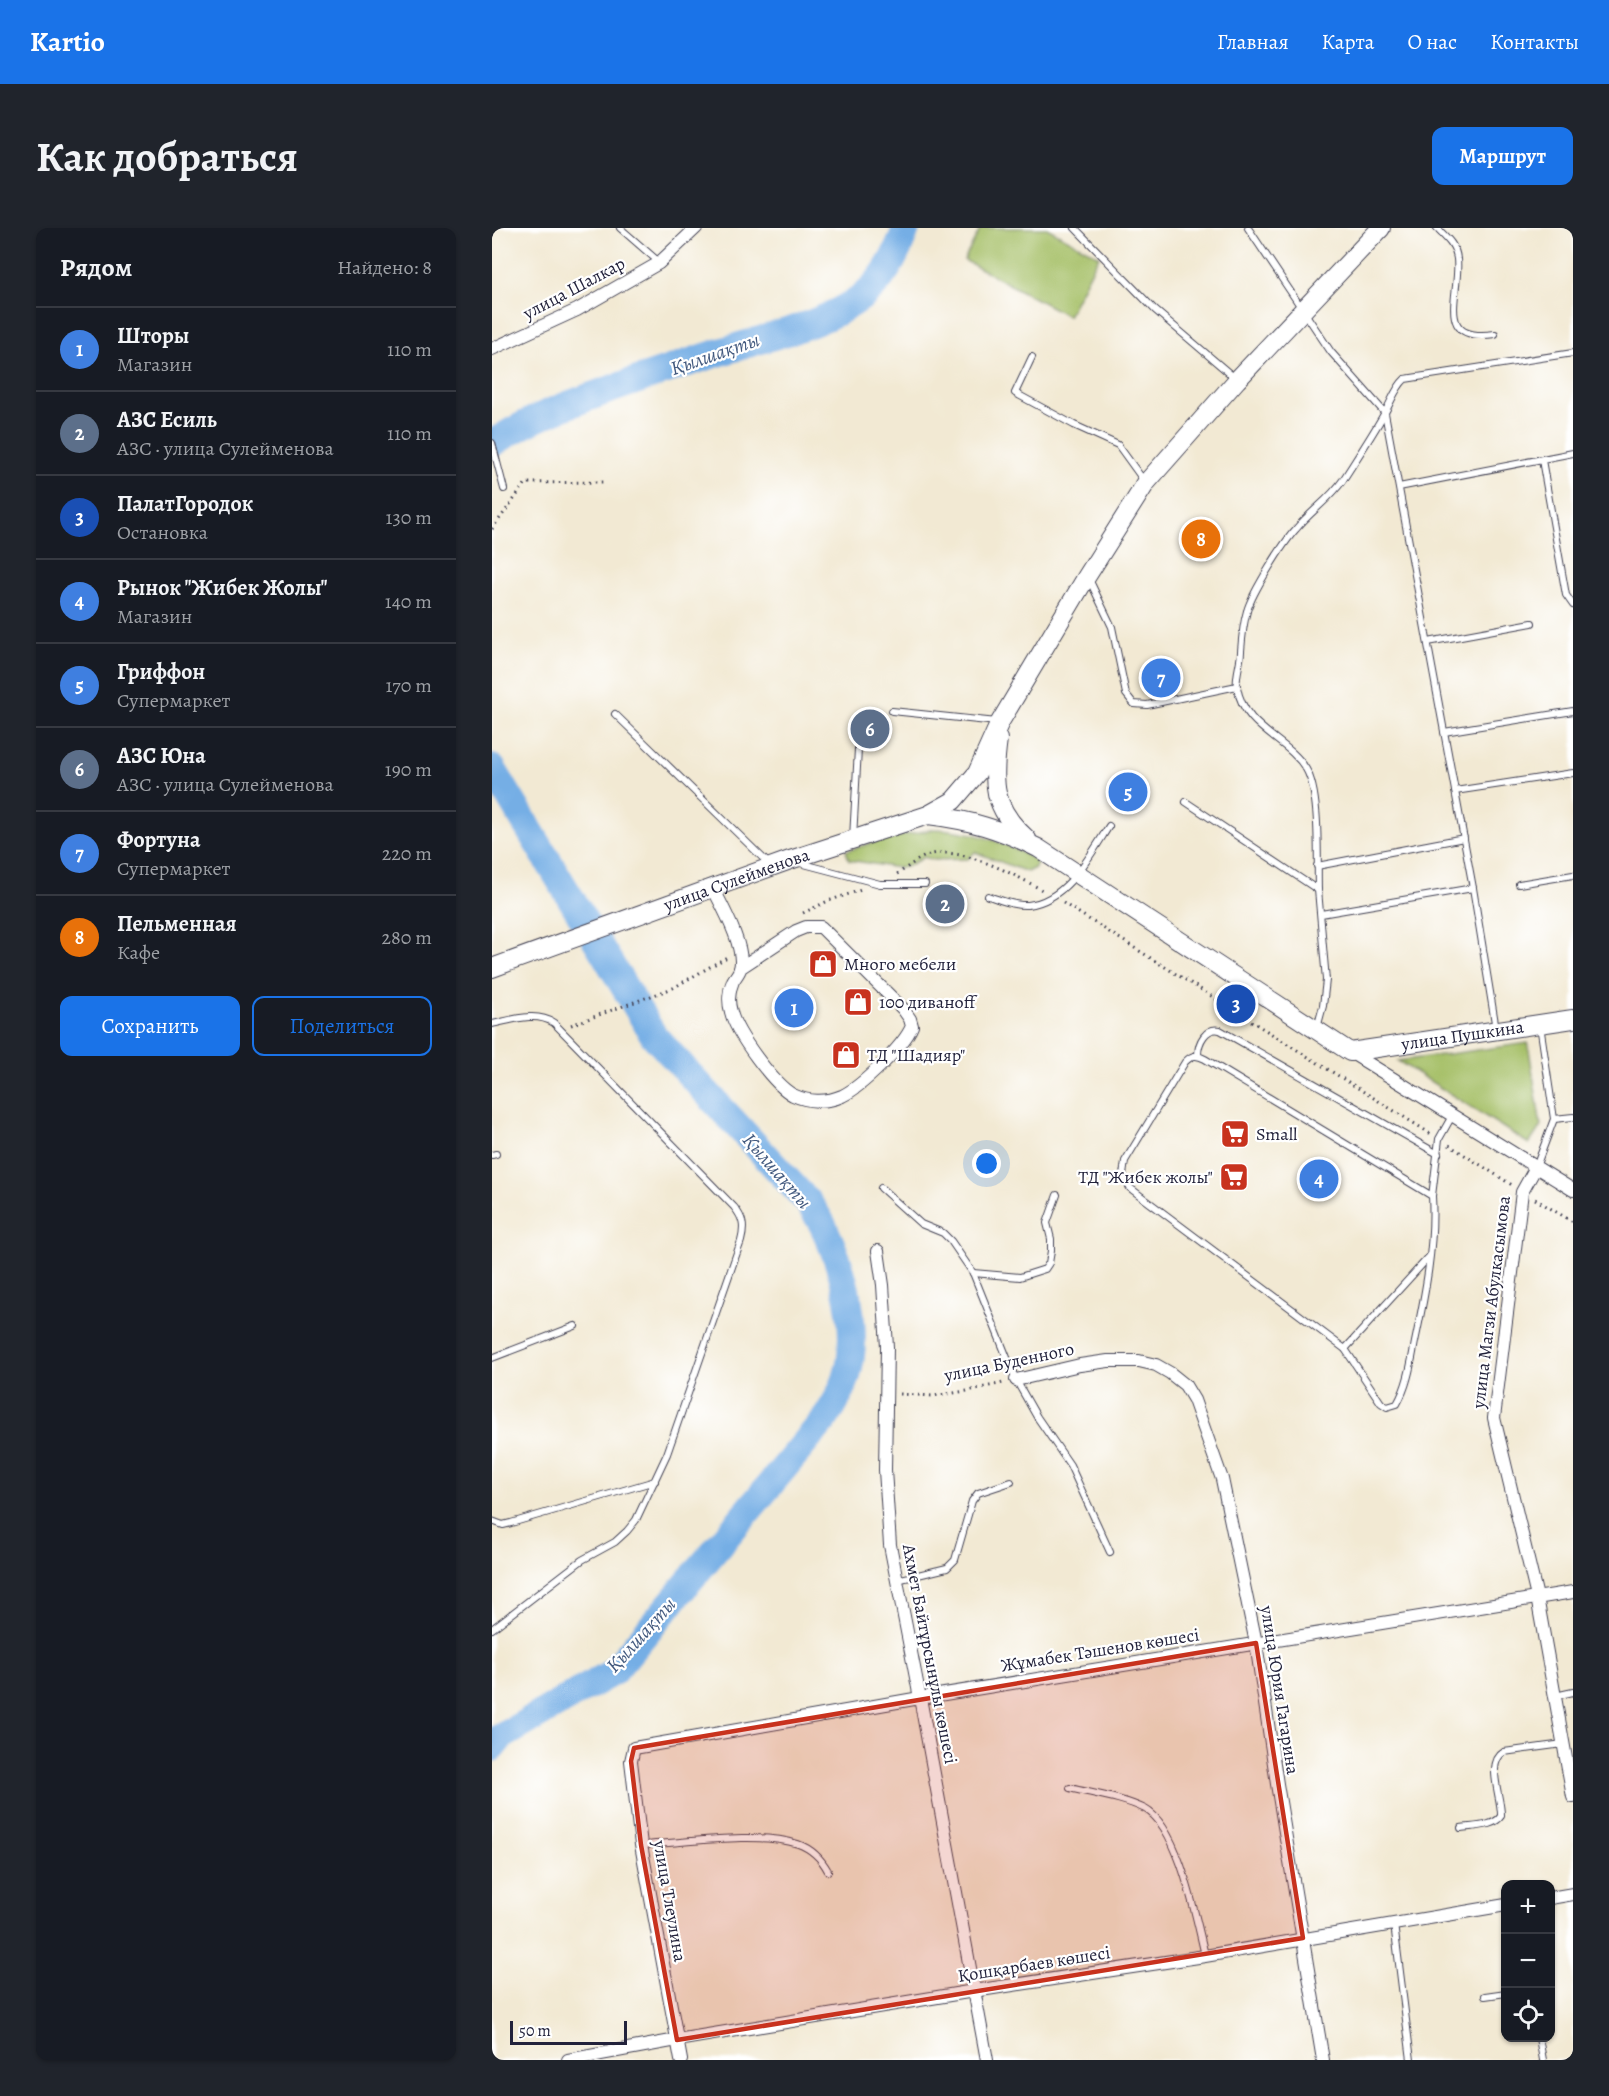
<!DOCTYPE html>
<html lang="ru">
<head>
<meta charset="utf-8">
<style>
	:root { --surface:#171b24; --page:#20242c; --text:#f1f3f6; --muted:#9ea1a6; --line:#363941; --accent:#1a73e8 }
	body { margin:0; font-family:Alegreya,serif; background:var(--page); color:var(--text) }
	.controls { position:absolute; right:18px; bottom:18px; display:grid; overflow:hidden; border-radius:12px; box-shadow:0 2px 4px #0004 }
	.controls button { width:54px; height:54px; display:grid; place-items:center; padding:0; border:0; border-bottom:2px solid var(--line); background:var(--surface); color:var(--text); font:30px sans-serif }
	.scale { position:absolute; left:18px; bottom:15px; width:117px; box-sizing:border-box; padding-left:6px; border:3px solid #22223b; border-top:0; font-size:16px; line-height:21px; white-space:nowrap; color:#22223b; -webkit-text-stroke:4px #fff; paint-order:stroke }
	.you { position:absolute; left:495px; top:936px; width:21px; height:21px; margin:-15px; border:4px solid #fff; border-radius:50%; background:#1a73e8; box-shadow:0 0 0 9px #1a73e833 }
	.badge { display:grid; place-items:center; width:39px; height:39px; border-radius:50%; background:var(--accent); color:#fff; font-size:20px; font-weight:700 }
	.pin { position:absolute; translate:-50% -50%; border:3px solid #fff; box-shadow:0 2px 6px #0006 }
	.list { margin:0; padding:0; list-style:none }
	h2 { display:flex; justify-content:space-between; align-items:center; height:78px; margin:0; padding:0 24px; font-size:26px }
	h2 small { font-size:20px; font-weight:400; color:var(--muted) }
	.list li { display:grid; grid-template-columns:39px 1fr auto; gap:18px; align-items:center; box-sizing:border-box; height:84px; padding:0 24px; border-top:2px solid var(--line) }
	.list b { display:block; font-size:22px; white-space:nowrap }
	.list p { margin:0; font-size:20px; white-space:nowrap; color:var(--muted) }
	.list em { font-size:20px; font-style:normal; color:var(--muted) }
	.actions { display:flex; gap:12px; padding:18px 24px }
	.actions a { flex:1; padding:14px 0; border:2px solid var(--accent); border-radius:12px; text-align:center; font-size:21px; color:var(--accent) }
	.actions .main { background:var(--accent); color:#fff }
	.icon { flex:none; width:33px; height:33px; fill:none; stroke:currentColor; stroke-width:2; stroke-linecap:round; stroke-linejoin:round }
	.map { position:relative; flex:none; width:1081px; height:1832px; overflow:hidden; border-radius:12px }
	header { display:flex; align-items:center; gap:36px; box-sizing:border-box; height:84px; padding:0 30px; background:var(--accent); color:#fff }
	header strong { font-size:28px }
	nav { display:flex; gap:33px; margin-inline-start:auto; font-size:21px }
	.intro { display:flex; align-items:center; justify-content:space-between; box-sizing:border-box; height:144px; padding:0 36px }
	h1 { margin:0; font-size:42px }
	.button { padding:15px 27px; border-radius:12px; background:var(--accent); color:#fff; font-size:21px; font-weight:700 }
	main { display:flex; gap:36px; padding:0 36px }
	aside { flex:1; background:var(--surface); border-radius:12px; box-shadow:0 2px 4px #0004 }
	.map>svg:first-child { display:block }
</style>
</head>
<body>
<header>
<strong>Kartio</strong>
<nav><a>Главная</a><a>Карта</a><a>О нас</a><a>Контакты</a></nav>
</header>
<div class="intro"><h1>Как добраться</h1><a class="button">Маршрут</a></div>
<main>
<aside>
<h2>Рядом<small>Найдено: 8</small></h2>
<ul class="list">
<li><span class="badge" style="background:#3f7fe0">1</span><div><b>Шторы</b><p>Магазин</p></div><em>110 m</em></li>
<li><span class="badge" style="background:#5c6f8a">2</span><div><b>АЗС Есиль</b><p>АЗС · улица Сулейменова</p></div><em>110 m</em></li>
<li><span class="badge" style="background:#1a4fb4">3</span><div><b>ПалатГородок</b><p>Остановка</p></div><em>130 m</em></li>
<li><span class="badge" style="background:#3f7fe0">4</span><div><b>Рынок &quot;Жибек Жолы&quot;</b><p>Магазин</p></div><em>140 m</em></li>
<li><span class="badge" style="background:#3f7fe0">5</span><div><b>Гриффон</b><p>Супермаркет</p></div><em>170 m</em></li>
<li><span class="badge" style="background:#5c6f8a">6</span><div><b>АЗС Юна</b><p>АЗС · улица Сулейменова</p></div><em>190 m</em></li>
<li><span class="badge" style="background:#3f7fe0">7</span><div><b>Фортуна</b><p>Супермаркет</p></div><em>220 m</em></li>
<li><span class="badge" style="background:#e8710a">8</span><div><b>Пельменная</b><p>Кафе</p></div><em>280 m</em></li>
</ul>
<div class="actions"><a class="main">Сохранить</a><a>Поделиться</a></div>
</aside>
<div class="map">
<svg width="1081" height="1832" viewBox="0 0 1081 1832">
	<rect width="100%" height="100%" fill="#fff"/>
	<filter id="ink" filterUnits="userSpaceOnUse"><feTurbulence type="fractalNoise" baseFrequency=".0167" numOctaves="2"/><feDisplacementMap in="SourceGraphic" scale="12" xChannelSelector="R" yChannelSelector="G"/><feConvolveMatrix kernelMatrix="1 2 1 2 8 2 1 2 1" color-interpolation-filters="sRGB"/></filter>
	<filter id="wash" filterUnits="userSpaceOnUse"><feTurbulence type="fractalNoise" baseFrequency=".008" numOctaves="4" result="noise"/><feDisplacementMap in="SourceGraphic" scale="24" xChannelSelector="R" yChannelSelector="G"/><feGaussianBlur stdDeviation="1.35" result="paint"/><feColorMatrix in="noise" values="0 0 0 0 0 0 0 0 0 0 0 0 0 0 0 0 0 1.4 0 .05"/><feComposite in="paint" operator="in"/></filter>
	<g filter="url(#wash)">
		<rect width="100%" height="100%" fill="#f2e9d3"/>
		<g fill="#a5bf66" stroke="#647050" stroke-width="1.5">
			<polygon points="489,0 555,0 607,28 576,88 472,32"/>
			<path d="M443,601C480,602 513,614 545,633L543,640L535,644L483,624L476,631L442,632L432,629L414,639L406,640L357,632L354,623L392,611Z"/>
			<polygon points="1036,815 1049,898 1037,916 906,833"/>
		</g>
		<g fill="none" stroke-linecap="round" stroke-linejoin="round">
			<g stroke="#75aee5" stroke-width="28">
				<path d="M0,216C42,187 88,172 137,155C173,143 208,130 245,119C287,106 335,95 371,68C392,51 406,25 414,0"/>
				<path d="M0,540L162,808L316,974C322,983 329,992 333,1002C353,1044 369,1105 354,1151C349,1166 341,1179 332,1192L121,1444L9,1509L0,1520"/>
			</g>
		</g>
	</g>
	<g filter="url(#ink)">
		<g fill="none" stroke-linecap="round" stroke-linejoin="round">
			<g stroke="#414052" stroke-width="8">
				<g id="lane">
					<polyline points="128,0 167,34"/>
					<polyline points="583,0 663,82 744,151"/>
					<polyline points="756,0 839,124 893,185 981,660 1004,801"/>
					<path d="M945,0C954,9 964,17 965,31C969,66 941,115 1003,106"/>
					<polyline points="540,129 523,165 582,197 626,217 652,253"/>
					<polyline points="0,215 12,261"/>
					<polyline points="1050,232 1074,367 1081,377"/>
					<polyline points="907,259 1081,225"/>
					<polyline points="597,351 620,399 634,466 642,476 655,477 745,458"/>
					<polyline points="936,414 1040,395"/>
					<polyline points="400,483 505,494"/>
					<polyline points="123,486 278,637"/>
					<polyline points="952,504 1081,483"/>
					<polyline points="963,563 1081,545"/>
					<polyline points="694,574 826,662 834,752 831,778 825,800"/>
					<polyline points="361,610 366,521"/>
					<polyline points="308,635 388,656 433,656"/>
					<polyline points="825,638 972,610"/>
					<polyline points="1027,656 1081,647"/>
					<path d="M826,662C825,632 829,566 814,541C796,511 752,501 745,459C743,449 749,434 749,423C750,409 751,396 755,383C760,365 791,315 804,301C819,283 838,271 851,252C865,230 879,209 892,186C899,175 903,160 913,151L1081,125"/>
					<path d="M496,668C509,672 522,678 536,677C575,673 599,626 617,598"/>
					<polyline points="829,686 981,660"/>
					<path d="M0,796C20,792 44,783 62,795L242,979C251,990 253,998 249,1013L175,1226L144,1292L135,1303L123,1314L90,1332L0,1401"/>
					<path d="M706,827C706,814 714,799 728,802L946,926"/>
					<polyline points="1062,891 1081,889"/>
					<polyline points="0,927 4,926"/>
					<polyline points="1044,939 1062,891 1048,797"/>
					<polyline points="389,960 429,996 451,1005 459,1013 481,1045 524,1152 545,1189 578,1237 618,1324"/>
					<path d="M940,968C943,1016 933,1067 923,1114C919,1135 916,1157 905,1176L895,1179L889,1175L853,1121L638,960L631,947L633,933L693,834C700,827 704,826 713,831L940,968L947,911L960,888"/>
					<polyline points="481,1045 528,1049 553,1041 557,1035 559,1023 559,1011 555,995 565,967"/>
					<polyline points="853,1121 936,1030"/>
					<polyline points="0,1130 83,1098"/>
					<polyline points="0,1293 11,1297 19,1295 163,1253"/>
					<polyline points="405,1352 455,1340 463,1332 480,1273 486,1265 519,1254"/>
					<polyline points="1063,1468 1081,1464"/>
					<path d="M578,1560C602,1566 631,1570 653,1581C687,1599 704,1691 713,1727"/>
					<path d="M969,1600C981,1598 1002,1599 1009,1588C1010,1570 993,1535 1012,1524L1071,1516"/>
					<path d="M149,1617C192,1615 266,1603 306,1616C320,1621 329,1630 336,1643"/>
					<polyline points="902,1696 919,1832"/>
					<polyline points="993,1768 1014,1765"/>
					<polyline points="1047,1810 1051,1832"/>
				</g>
			</g>
			<g stroke="#414052" stroke-width="14">
				<g id="street">
					<polyline points="0,121 85,82 167,35 204,0"/>
					<path d="M221,660C230,678 254,720 248,741C247,745 243,749 241,753C237,762 236,774 239,784C244,805 282,857 301,867C316,874 334,875 350,868C369,859 412,818 420,798L418,791L411,781L329,699H314L304,703L248,740"/>
					<polyline points="858,824 1081,962"/>
					<polyline points="1044,939 1030,964 1002,1190 1045,1369 1081,1569"/>
					<polyline points="386,1023 391,1057 395,1119 393,1242 398,1317 428,1470 495,1832"/>
					<polyline points="524,1152 588,1137 616,1133 647,1133 664,1137 678,1145 693,1157 702,1172 730,1251 764,1415 785,1556 831,1832"/>
					<polyline points="1058,1670 1081,1666"/>
					<polyline points="76,1832 185,1812 482,1763 713,1728 1014,1677"/>
					<polyline points="189,1832 149,1617 139,1533 142,1520 428,1470 1081,1364"/>
				</g>
			</g>
			<g stroke="#414052" stroke-width="20">
				<g id="secondary">
					<path d="M506,511C500,555 500,580 535,611"/>
					<path id="s1" d="M436,587C478,592 508,601 546,620L858,824L1081,791"/>
					<path id="s2" d="M0,740L298,632L436,587L461,573L485,545L508,494L595,348L654,255L745,152L889,0"/>
				</g>
			</g>
			<g stroke="#414052" stroke-width="3" stroke-dasharray="1.5 4.5" stroke-linecap="butt">
				<polyline points="0,301 34,255 112,254"/>
				<path d="M405,646C415,640 426,630 437,627C467,617 524,647 550,662"/>
				<polyline points="571,675 939,906"/>
				<polyline points="311,685 336,673 369,662"/>
				<polyline points="79,797 181,760 235,729"/>
				<polyline points="957,917 1020,957"/>
				<polyline points="1043,971 1081,994"/>
				<polyline points="408,1166 440,1168 475,1163 511,1155"/>
			</g>
			<use href="#lane" stroke="#fff" stroke-width="6"/>
			<use href="#street" stroke="#fff" stroke-width="12"/>
			<use href="#secondary" stroke="#fff" stroke-width="18"/>
		</g>
	</g>
	<path fill="#c8321e" fill-opacity="0.2" stroke="#c8321e" stroke-width="4.5" stroke-linejoin="round" d="M764,1415L811,1710L185,1812L149,1617L139,1533L142,1520Z"/>
	<defs>
		<g id="shop-square" transform="scale(1.5)"><rect x="-9" y="-9" width="18" height="18" rx="4" fill="#c8321e" stroke="#fff"/><path d="M-5-2.5h2.3a2.7 3.5 0 0 1 5.4 0H5L5.5 6h-11ZM-1.5-2.5h3a1.5 2.3 0 0 0-3 0Z" fill="#fff"/></g>
		<g id="supermarket-square" transform="scale(1.5)"><rect x="-9" y="-9" width="18" height="18" rx="4" fill="#c8321e" stroke="#fff"/><path d="M-6-5.5h2.5l.6 2H6L4.5 2H-2.5L-4.4-4H-6ZM-1.5 3.2a1.3 1.3 0 1 0 .1 0ZM3 3.2a1.3 1.3 0 1 0 .1 0Z" fill="#fff"/></g>
	</defs>
	<g fill-rule="evenodd">
		<use href="#shop-square" x="331" y="736"/>
		<use href="#shop-square" x="366" y="774"/>
		<use href="#shop-square" x="354" y="827"/>
		<use href="#supermarket-square" x="743" y="906"/>
		<use href="#supermarket-square" x="742" y="949"/>
	</g>
	<g text-anchor="middle" dominant-baseline="central" stroke-width="4.5" stroke-linejoin="round" paint-order="stroke">
		<g font-size="18" fill="#22223b" stroke="#fff">
			<text transform="translate(82 60) rotate(-28)">улица Шалкар</text>
			<text stroke="none"><textPath href="#s2" startOffset="260">улица Сулейменова</textPath></text>
			<text stroke="none"><textPath href="#s1" startOffset="602">улица Пушкина</textPath></text>
			<text transform="translate(999 1074) rotate(-83)">улица Магзи Абулкасымова</text>
			<text transform="translate(517 1134) rotate(-12)">улица Буденного</text>
			<text transform="translate(608 1422) rotate(-9)">Жұмабек Тәшенов көшесі</text>
			<text transform="translate(438 1426) rotate(79)">Ахмет Байтұрсынұлы көшесі</text>
			<text transform="translate(788 1462) rotate(81)">улица Юрия Гагарина</text>
			<text transform="translate(178 1673) rotate(80)">улица Тлеулина</text>
			<text transform="translate(542 1736) rotate(-9)">Қошқарбаев көшесі</text>
		</g>
		<g font-size="18" fill="#22223b" stroke="#fff" text-anchor="start">
			<text x="352" y="736">Много мебели</text>
			<text x="387" y="774">100 диваноff</text>
			<text x="375" y="827">ТД "Шадияр"</text>
			<text x="764" y="906">Small</text>
			<text x="721" y="949" text-anchor="end">ТД "Жибек жолы"</text>
		</g>
		<g font-size="20" font-style="italic" fill="#435a7f" stroke="#fff">
			<text transform="translate(223 126) rotate(-19)">Қылшақты</text>
			<text transform="translate(285 943) rotate(49)">Қылшақты</text>
			<text transform="translate(149 1407) rotate(-48)">Қылшақты</text>
		</g>
	</g>
</svg>
<div class="controls">
<button>+</button>
<button>−</button>
<button><svg class="icon" aria-label="locate" viewBox="0 0 24 24"><circle cx="12" cy="12" r="6"/><path d="M12 2v4M12 18v4M2 12h4M18 12h4"/></svg></button>
</div>
<div class="scale">50 m</div>
<div class="you"></div>
<div class="pin badge" style="left:302px;top:780px;background:#3f7fe0">1</div>
<div class="pin badge" style="left:453px;top:676px;background:#5c6f8a">2</div>
<div class="pin badge" style="left:744px;top:776px;background:#1a4fb4">3</div>
<div class="pin badge" style="left:827px;top:951px;background:#3f7fe0">4</div>
<div class="pin badge" style="left:636px;top:564px;background:#3f7fe0">5</div>
<div class="pin badge" style="left:378px;top:501px;background:#5c6f8a">6</div>
<div class="pin badge" style="left:669px;top:450px;background:#3f7fe0">7</div>
<div class="pin badge" style="left:709px;top:311px;background:#e8710a">8</div>
</div>
</main>
</body>
</html>
